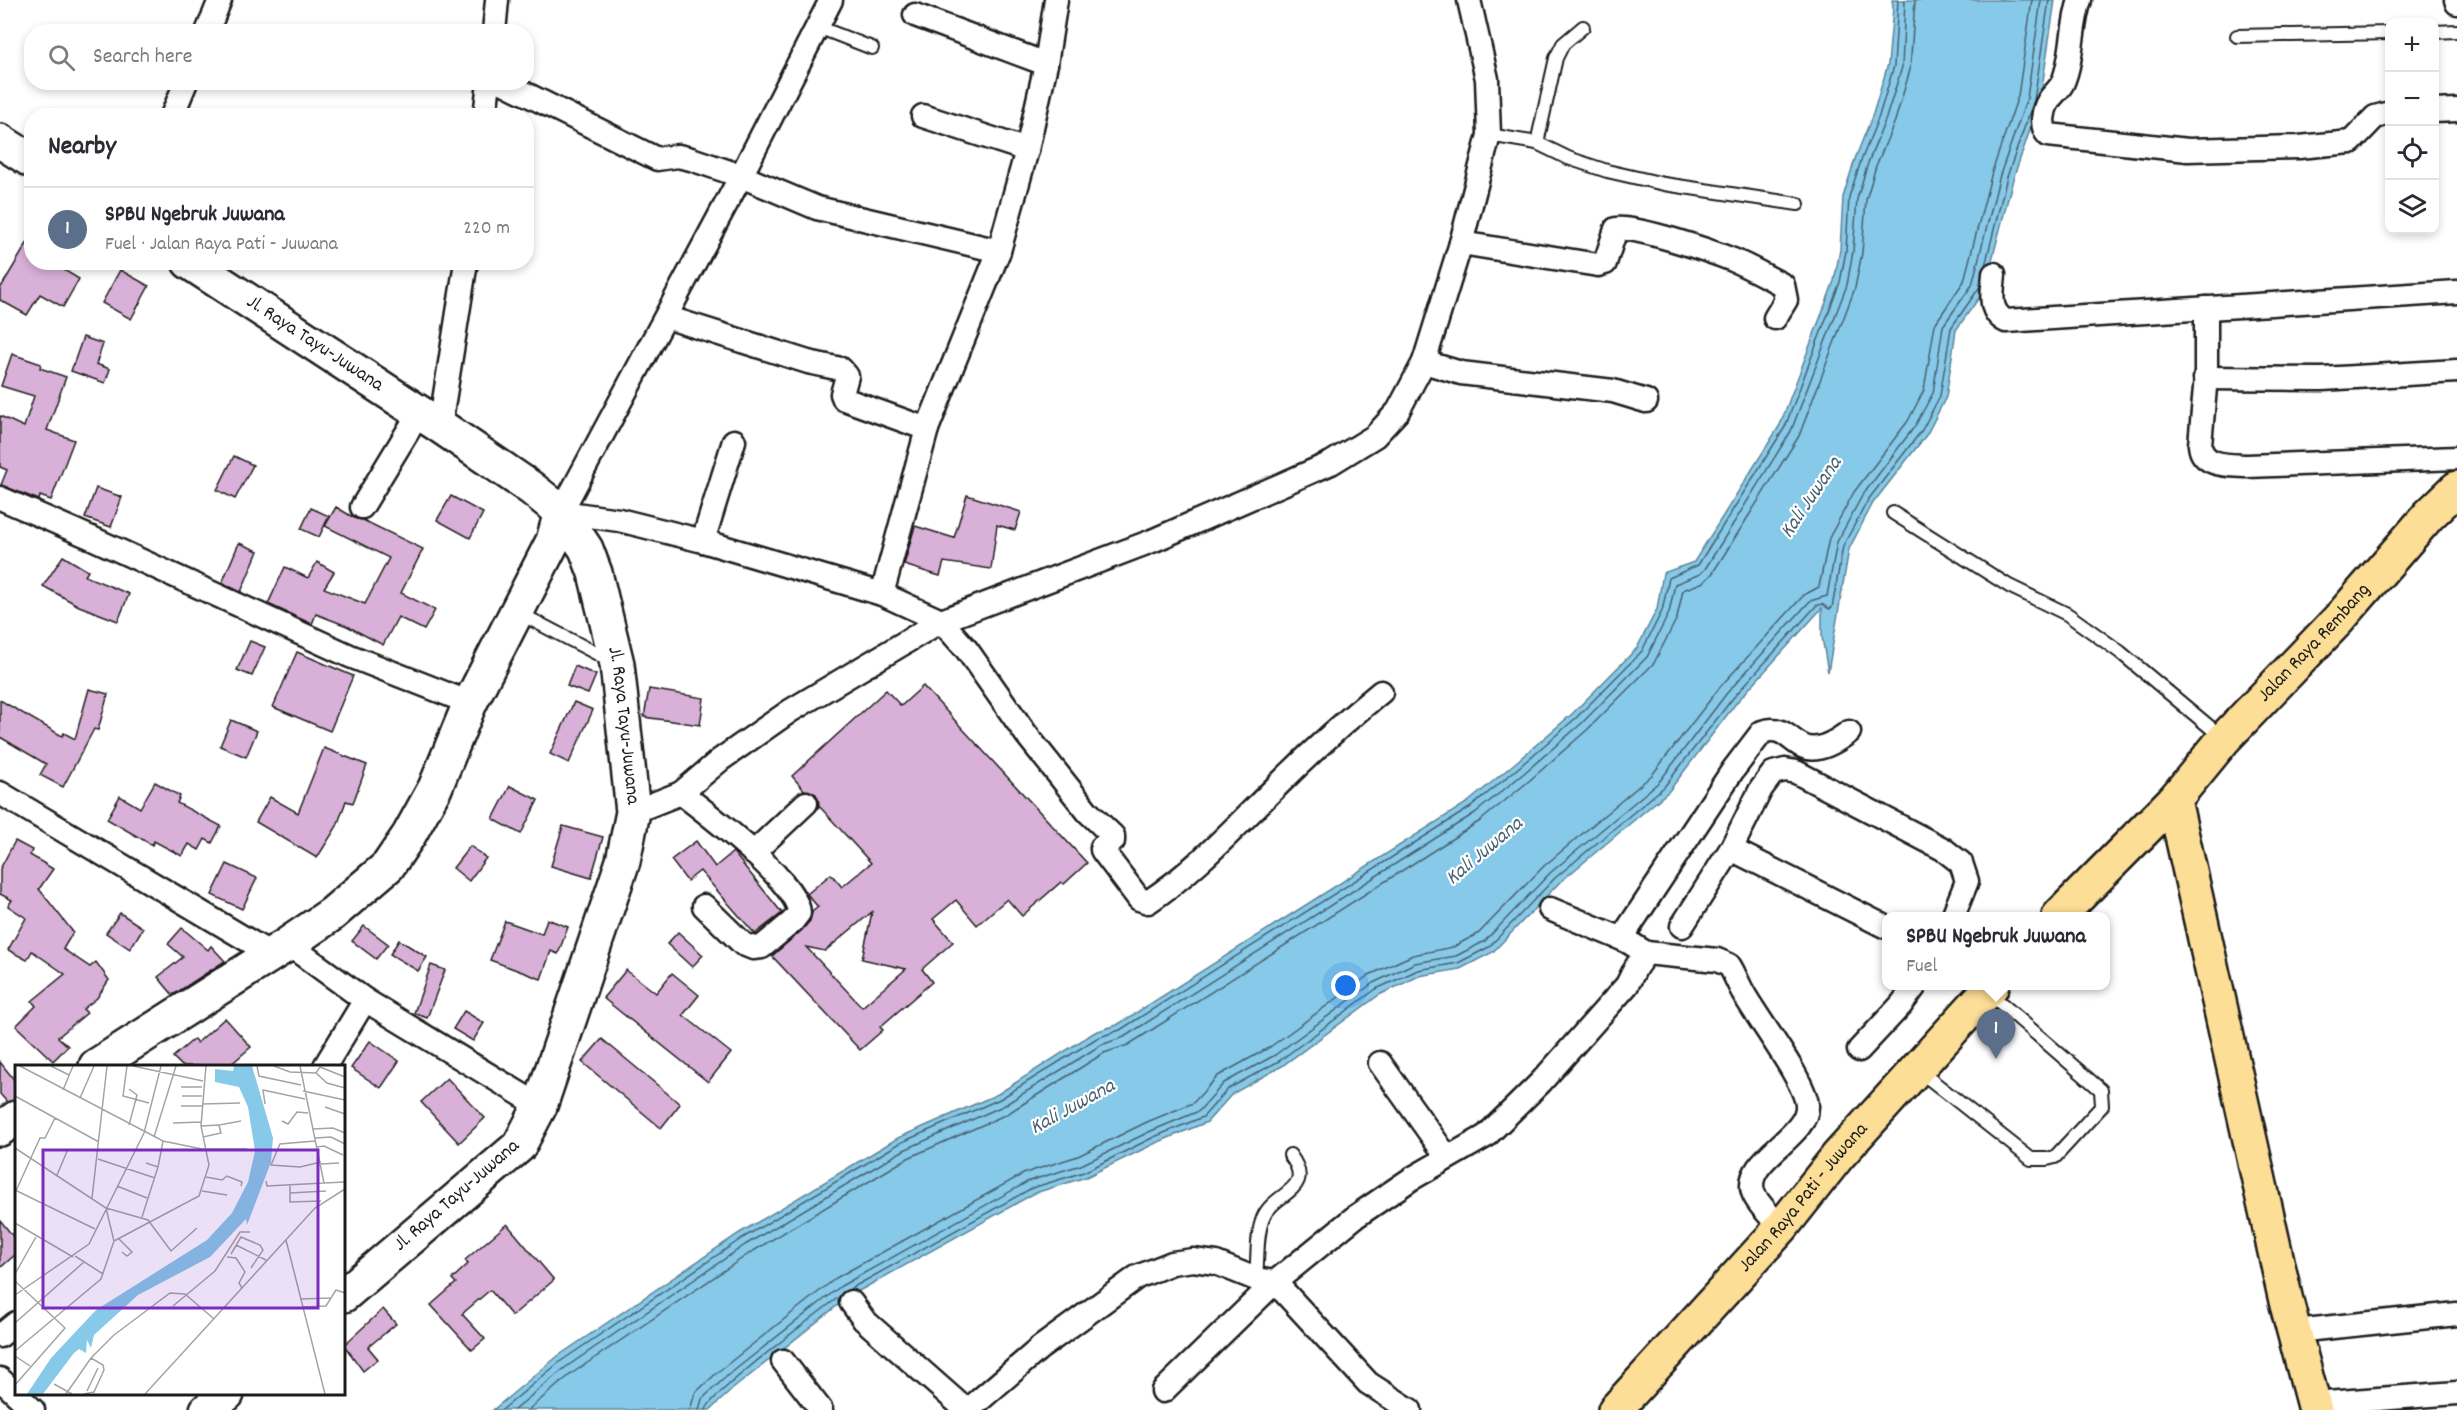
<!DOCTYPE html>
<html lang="en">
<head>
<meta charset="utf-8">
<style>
	:root { --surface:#fff; --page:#f7f7f7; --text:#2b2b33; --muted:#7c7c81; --line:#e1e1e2; --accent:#d93025 }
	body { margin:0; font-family:Dekko,sans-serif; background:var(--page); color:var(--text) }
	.controls { position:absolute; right:18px; top:18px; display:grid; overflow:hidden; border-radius:12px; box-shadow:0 3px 9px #0003 }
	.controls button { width:54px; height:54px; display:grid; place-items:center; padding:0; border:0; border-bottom:2px solid var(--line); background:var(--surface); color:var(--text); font:30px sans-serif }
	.you { position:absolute; left:1346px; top:986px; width:21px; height:21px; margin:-15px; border:4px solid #fff; border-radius:50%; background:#1a73e8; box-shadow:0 0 0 9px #1a73e833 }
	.badge { display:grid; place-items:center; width:39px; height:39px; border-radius:50%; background:var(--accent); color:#fff; font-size:20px; font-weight:700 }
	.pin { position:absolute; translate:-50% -50px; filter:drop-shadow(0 2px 3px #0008) }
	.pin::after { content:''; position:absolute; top:32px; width:21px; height:18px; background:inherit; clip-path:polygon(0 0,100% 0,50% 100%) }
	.popup { position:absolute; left:1882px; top:912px; width:228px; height:78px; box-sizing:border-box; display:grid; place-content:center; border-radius:12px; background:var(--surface); filter:drop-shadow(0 2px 4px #0005); font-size:20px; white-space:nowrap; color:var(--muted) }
	.popup b { font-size:22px; color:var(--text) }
	.popup::after { content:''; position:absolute; left:50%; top:100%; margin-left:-12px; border:12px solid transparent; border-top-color:var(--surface) }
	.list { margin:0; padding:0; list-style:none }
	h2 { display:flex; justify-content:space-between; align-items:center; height:78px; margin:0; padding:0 24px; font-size:26px }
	h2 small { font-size:20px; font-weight:400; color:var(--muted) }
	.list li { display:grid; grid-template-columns:39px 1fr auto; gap:18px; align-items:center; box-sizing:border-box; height:84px; padding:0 24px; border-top:2px solid var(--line) }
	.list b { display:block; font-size:22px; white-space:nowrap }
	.list p { margin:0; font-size:20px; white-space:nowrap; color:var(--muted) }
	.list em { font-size:20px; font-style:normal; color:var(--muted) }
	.icon { flex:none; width:33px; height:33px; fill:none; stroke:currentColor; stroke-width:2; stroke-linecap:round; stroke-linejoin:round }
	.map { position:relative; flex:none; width:2457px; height:1410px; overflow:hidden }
	.search { position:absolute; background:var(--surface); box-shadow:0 3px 9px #0003; left:24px; top:24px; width:510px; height:66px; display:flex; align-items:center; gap:15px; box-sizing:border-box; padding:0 21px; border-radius:24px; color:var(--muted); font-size:22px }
	.panel { position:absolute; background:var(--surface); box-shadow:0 3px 9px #0003; left:24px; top:108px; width:510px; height:162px; border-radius:24px }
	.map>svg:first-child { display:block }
</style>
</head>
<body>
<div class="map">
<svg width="2457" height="1410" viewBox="0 0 2457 1410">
	<rect width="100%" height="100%" fill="#fff"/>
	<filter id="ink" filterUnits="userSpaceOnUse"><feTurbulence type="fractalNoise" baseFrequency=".0167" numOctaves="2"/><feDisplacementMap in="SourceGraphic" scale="12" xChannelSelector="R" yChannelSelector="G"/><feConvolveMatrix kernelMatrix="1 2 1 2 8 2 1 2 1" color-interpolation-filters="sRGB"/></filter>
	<g filter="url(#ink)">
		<polygon fill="#87c9e8" stroke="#5c8496" stroke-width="1.5" points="1892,0 2055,0 2040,101 2013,179 1984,291 1956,330 1946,397 1927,434 1873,503 1849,549 1828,672 1822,637 1822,608 1737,702 1669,791 1559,883 1493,952 1460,969 1419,976 1379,995 1282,1066 1232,1094 1207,1122 1156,1143 1086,1177 1035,1193 848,1297 734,1388 710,1410 493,1410 558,1356 738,1234 898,1138 998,1094 1095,1032 1117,1025 1468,802 1515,763 1572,714 1637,648 1657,609 1663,573 1694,562 1780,425 1834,281 1840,250 1843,197 1855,159 1873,114 1888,64 1893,8"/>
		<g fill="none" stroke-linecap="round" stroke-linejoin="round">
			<g stroke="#47616e" stroke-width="1.5">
				<polyline points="1985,266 2007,177 2034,100 2049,0"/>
				<polyline points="850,1289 1032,1188 1084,1172 1154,1137 1203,1117 1228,1089 1279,1061 1376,989 1418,970 1458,963 1489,947 1555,878 1664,787 1733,698 1816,606 1822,604 1829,609 1832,608 1843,546 1868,500 1922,430 1940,396 1951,328 1979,288 1981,281"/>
				<polyline points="502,1410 561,1361 741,1239 900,1143 1000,1099 1097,1038 1120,1030 1471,807 1518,768 1576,718 1642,651 1662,611 1669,578 1698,565 1785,427 1840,282 1846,251 1849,197 1861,161 1879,116 1894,66 1898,0"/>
				<polyline points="514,1410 566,1367 745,1245 904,1150 1003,1106 1101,1045 1124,1037 1475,813 1523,774 1581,724 1647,657 1669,613 1675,584 1700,574 1705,569 1791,431 1847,285 1853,251 1857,199 1868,163 1886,118 1902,67 1905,0"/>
				<polyline points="528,1410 571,1374 750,1253 908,1158 1007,1114 1104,1053 1128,1045 1480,821 1529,781 1587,730 1654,663 1677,618 1683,590 1704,582 1712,574 1799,436 1855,288 1862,253 1866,200 1876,166 1895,121 1910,70 1915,0"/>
				<polyline points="690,1410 695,1393 719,1371 836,1278 1025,1173 1078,1156 1147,1122 1193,1103 1218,1076 1270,1047 1369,975 1413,955 1453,947 1479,933 1544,866 1652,775 1720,687 1804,595 1819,587 1829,538 1854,492 1908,421 1924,390 1935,324 1964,281 1992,172 2018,96 2032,0"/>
				<polyline points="699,1410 702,1399 726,1377 841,1286 1029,1181 1081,1165 1151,1131 1199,1111 1224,1083 1275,1055 1373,983 1415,963 1456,956 1485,941 1550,873 1659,782 1727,693 1810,601 1827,596 1837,542 1862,496 1915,426 1933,393 1943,326 1972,285 2000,175 2027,98 2041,0"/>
				<path d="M706,1410C708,1395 821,1311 840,1296"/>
			</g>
		</g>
		<g fill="#d9b0d7" stroke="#1c1c1c" stroke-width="1.5" fill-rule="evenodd">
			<polygon points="32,235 32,262 51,262 79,279 63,307 40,294 27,315 0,300 0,289"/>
			<polygon points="120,270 149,286 131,319 102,303"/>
			<polygon points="83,337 103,344 96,364 110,369 105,383 71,371"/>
			<polygon points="12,354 41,364 40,368 66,377 47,430 74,440 51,500 40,496 39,500 1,485 7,470 0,467 0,416 24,427 34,396 1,386"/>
			<polygon points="234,456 253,465 235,499 217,490"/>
			<polygon points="96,488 122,497 111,527 85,518"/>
			<polygon points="967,495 1021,512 1015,530 997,525 991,569 944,562 940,576 904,565 915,526 954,538"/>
			<polygon points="451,496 483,513 470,538 437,520"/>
			<polygon points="336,507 356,519 363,520 423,549 401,593 435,610 424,630 398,617 383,645 347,626 316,614 312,624 268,604 285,567 308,578 317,562 334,572 324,588 365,604 389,558 325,526"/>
			<polygon points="311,508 329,516 319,537 301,529"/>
			<polygon points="239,543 258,551 241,592 222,583"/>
			<polygon points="63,556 88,571 85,576 129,594 118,621 79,606 43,586"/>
			<polygon points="250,641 265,647 252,676 237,670"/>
			<polygon points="297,652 353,676 330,731 273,707"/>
			<polygon points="575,666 596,675 588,694 567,686"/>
			<path d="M923,686L1087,863L1064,884L1061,882L1022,916L1007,899L977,925L956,900L933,919L953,942L922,969L932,982L880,1027L883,1030L860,1050L772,956L802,930L810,921L812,912L818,907L807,894L831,874L842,887L871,863L819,806L816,794L804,790L792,776L886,690L901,706ZM872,912L862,959L906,969L862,1007L806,947L825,951Z"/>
			<polygon points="89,689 108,694 98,730 94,729 63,787 40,775 46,764 0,737 0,700 62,736 64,733 75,739"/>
			<polygon points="649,689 704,698 700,725 644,717"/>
			<polygon points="574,702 593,710 569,763 550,754"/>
			<polygon points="231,720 257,731 246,757 220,746"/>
			<polygon points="324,748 367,765 353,803 346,801 337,826 317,858 256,822 270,797 298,813"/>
			<polygon points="155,782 180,796 177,803 221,826 212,843 205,839 199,850 189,844 182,856 154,841 152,845 107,819 120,796 140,808"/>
			<polygon points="510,786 538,800 521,834 493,819"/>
			<polygon points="563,826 603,837 591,878 551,866"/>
			<polygon points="15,841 32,850 30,855 53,869 39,889 73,932 63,949 90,967 96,962 109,980 97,998 83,1009 87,1013 58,1037 68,1046 53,1061 16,1026 36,1006 32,1001 65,974 32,951 27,960 8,950 26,918 8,906 12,900 0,894 0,869"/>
			<polygon points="696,841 715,867 733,852 782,913 755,934 700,871 687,881 671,860"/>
			<polygon points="470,846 486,858 469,881 453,868"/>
			<polygon points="227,864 257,878 242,909 212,895"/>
			<polygon points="120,913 143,928 130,949 106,933"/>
			<polygon points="547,919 568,927 558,954 551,951 541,979 490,960 505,921 542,934"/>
			<polygon points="364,926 388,944 376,959 352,941"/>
			<polygon points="182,928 208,950 211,946 225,961 173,995 158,977 183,957 168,944"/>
			<polygon points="678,932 703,955 692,967 667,944"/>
			<polygon points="399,940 427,957 418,971 390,954"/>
			<polygon points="431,965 445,970 427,1018 414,1013"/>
			<polygon points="626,970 656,993 672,973 699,995 683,1015 731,1053 708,1082 603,998"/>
			<polygon points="464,1011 484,1023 473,1041 453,1029"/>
			<polygon points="225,1018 251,1047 229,1066 182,1066 173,1057 194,1039 197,1043"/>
			<polygon points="602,1039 680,1104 661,1128 582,1062"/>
			<polygon points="370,1041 399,1061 381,1088 351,1068"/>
			<polygon points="0,1062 16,1082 16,1100 7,1102 0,1094"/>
			<polygon points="447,1078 485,1118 459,1143 421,1102"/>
			<polygon points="0,1220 16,1240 16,1254 0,1268"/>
			<polygon points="507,1224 554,1280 512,1316 490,1290 462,1314 485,1339 472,1350 431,1305 456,1283 452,1279 468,1264 465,1260"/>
			<polygon points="383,1309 396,1324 368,1347 378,1359 363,1371 344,1345"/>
		</g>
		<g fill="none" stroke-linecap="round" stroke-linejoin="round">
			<g stroke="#1c1c1c" stroke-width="16">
				<g id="lane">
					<polyline points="818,27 872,48"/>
					<polyline points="2434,32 2457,31"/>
					<polyline points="2237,36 2390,33"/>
					<polyline points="1489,135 1537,143 1568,158 1607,171 1664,184 1798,204"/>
					<polyline points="1537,143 1556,58 1563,44 1583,27"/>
					<polyline points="1893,513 2009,586 2067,614 2120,652 2223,738"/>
					<polyline points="517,612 611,661"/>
					<polyline points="1917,1069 2031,1159 2047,1159 2055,1157 2102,1106 2101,1090 1988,992"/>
					<path d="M1256,1279C1258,1259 1256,1236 1263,1218C1274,1191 1317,1191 1290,1155"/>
				</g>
			</g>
			<g stroke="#1c1c1c" stroke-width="27">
				<g id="street">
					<path d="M831,0L741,176L561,512L619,520L703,541L882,594L941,621L967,650L1026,734L1088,812L1113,836V841L1102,847V850L1139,899L1148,902C1196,870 1234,828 1275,788C1309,754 1344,722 1381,692"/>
					<path d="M2080,0C2071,26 2073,59 2063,82C2060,89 2053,94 2049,100C2043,110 2040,126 2048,135L2188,150L2299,147L2351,142L2375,117L2390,113"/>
					<polyline points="2456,0 2457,3"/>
					<polyline points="915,15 1046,64"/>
					<polyline points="207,32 220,0"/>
					<polyline points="494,32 497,0"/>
					<polyline points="502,82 657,159 678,156 691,159 741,176 817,208 999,251"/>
					<polyline points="2434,111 2457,110"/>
					<polyline points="172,116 186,82"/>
					<polyline points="485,116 489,82"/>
					<polyline points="1027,150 1046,64 1056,0"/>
					<path d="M1461,243L1598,265L1605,263L1616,229C1634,225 1713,252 1733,260C1750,267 1767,277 1783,285L1786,300L1775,318"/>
					<path d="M1994,274C1993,291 1987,311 2006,321L2457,292"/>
					<path d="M2206,308V376L2200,445C2202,467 2230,465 2247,466L2457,458"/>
					<polyline points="666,317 808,362 841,369 847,376 842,394 844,399 927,429"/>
					<polyline points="1424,362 1461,373 1613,391 1646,401"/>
					<polyline points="2205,378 2322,379 2457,371"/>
					<polyline points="440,426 466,262"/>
					<polyline points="0,498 94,539 350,656 470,703"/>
					<polyline points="362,507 419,413"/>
					<polyline points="703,541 734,441"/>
					<polyline points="882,594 927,429 999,251 1027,150 923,116"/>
					<polyline points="0,793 271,954"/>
					<path d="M681,793C707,813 799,883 799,913L792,922L762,947L753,948L743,944L704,906"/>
					<polyline points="633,812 681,793 720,760 790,711 941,621 1152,541 1331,463 1375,436 1398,411 1424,362 1461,243 1489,135 1487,79 1469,0"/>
					<polyline points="1731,849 1886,927"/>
					<polyline points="753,853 806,803"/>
					<polyline points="1550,909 1627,941"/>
					<polyline points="1682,926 1731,849 1761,789 1773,773 1785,770 1796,772 1943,849 1961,863 1967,881 1953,916"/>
					<polyline points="288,944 365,1000 540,1106"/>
					<path d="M1646,953L1717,960L1729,965C1735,974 1738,984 1744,994C1758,1019 1805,1081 1807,1105C1809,1137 1743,1159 1753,1192C1757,1204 1773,1218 1781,1228"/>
					<polyline points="1859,1050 1901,1005 1915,986"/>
					<polyline points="1380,1063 1447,1157"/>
					<polyline points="325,1066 365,1000"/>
					<polyline points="851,1302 864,1320 966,1410"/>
					<polyline points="2295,1331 2457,1314"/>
					<polyline points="0,1336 16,1323"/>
					<polyline points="783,1361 821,1410"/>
					<polyline points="0,1379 33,1410"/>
					<path d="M1163,1391L1275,1282L1355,1217L1411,1179L1486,1136L1541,1082L1627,985L1636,967L1646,953L1627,941V930L1733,770L1762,732C1797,719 1792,775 1849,732"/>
					<polyline points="2313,1404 2457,1393"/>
					<polyline points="968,1410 1040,1348 1137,1277 1172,1263 1193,1260 1216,1263 1256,1279 1275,1282 1368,1383 1410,1410"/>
				</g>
			</g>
			<g stroke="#1c1c1c" stroke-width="38">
				<g id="secondary">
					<polyline points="0,141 32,161"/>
					<path id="s1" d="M189,262L440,426L531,488L561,512L586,549L595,573L617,664L633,812L623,861L540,1106L519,1146L344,1295"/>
					<polyline points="96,1066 288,944 332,914 388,866 409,835 435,788 470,703 553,541 561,512"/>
					<polyline points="0,1129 16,1118"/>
					<polyline points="207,1410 227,1394"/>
				</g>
			</g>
			<g stroke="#1c1c1c" stroke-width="38">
				<polyline id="primary" points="2174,800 2286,1301 2315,1410"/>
			</g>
			<g stroke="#1c1c1c" stroke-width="38">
				<g id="highway">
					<path id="s2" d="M2059,916L2174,800L2224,739L2339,619L2429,515L2457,488"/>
					<path id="s3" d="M1615,1410L1781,1228L1838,1156L1992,986"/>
				</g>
			</g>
			<use href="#lane" stroke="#fff" stroke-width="12"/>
			<use href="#street" stroke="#fff" stroke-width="22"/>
			<use href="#secondary" stroke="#fff" stroke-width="33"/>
			<use href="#primary" stroke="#fdde96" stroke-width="33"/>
			<use href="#highway" stroke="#fdde96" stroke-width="33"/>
		</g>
	</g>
	<g text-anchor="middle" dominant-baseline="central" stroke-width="4.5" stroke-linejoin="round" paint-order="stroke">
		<g font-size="20" fill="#1c1c1c" stroke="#fff">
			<text stroke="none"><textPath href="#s1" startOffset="150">Jl. Raya Tayu-Juwana</textPath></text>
			<text stroke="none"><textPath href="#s2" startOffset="374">Jalan Raya Rembang</textPath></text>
			<text stroke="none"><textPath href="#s1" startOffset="674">Jl. Raya Tayu-Juwana</textPath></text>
			<text transform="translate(457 1196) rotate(-41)">Jl. Raya Tayu-Juwana</text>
			<text stroke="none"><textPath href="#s3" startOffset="284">Jalan Raya Pati - Juwana</textPath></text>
		</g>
		<g font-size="21" font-style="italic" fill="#47616e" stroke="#fff">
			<text transform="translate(1812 498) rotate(-56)">Kali Juwana</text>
			<text transform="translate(1485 852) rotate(-40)">Kali Juwana</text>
			<text transform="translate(1073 1108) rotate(-29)">Kali Juwana</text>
		</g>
	</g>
	<g transform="translate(15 1065)">
		<rect width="330" height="330" fill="#fff"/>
		<path d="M219,1H237L258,73L256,97L232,160L231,154L195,192L123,230L79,270L76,283L72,275L71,288L64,284L59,288L28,329H12L36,293L81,245L192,175L217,148L233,117L240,86L233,42L224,22L200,17V4L218,6Z" fill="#87c9e8"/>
		<path fill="none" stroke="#a4a4a4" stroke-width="1.5" d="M5,1L148,76L187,84H232M36,1L54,10M112,1L108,31L134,38M118,1L188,16M242,1L244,11L286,20M259,1L275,7L301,8L312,18L330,23M285,1L309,118L330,117M301,8L305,2L330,12M166,22H187M114,24L122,30L114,60M48,25L58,1M288,26L330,35M0,31L84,77M167,31H187M65,33L79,1M187,39L225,38M250,39L248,25L290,34M166,41H187M310,42L330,49M267,56L273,59L282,47L293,48M158,58L186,57M186,61L204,60M298,64L318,63L330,68M139,72L161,1M188,72L206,68L204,60L226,56M300,73L316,72L330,79M300,76L265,79L256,100L285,102L306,97M302,82L309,81L328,90M0,83L91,143L99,176L86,214L0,286M83,94L140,113M306,99L324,98M143,102L148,76M42,110L53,84M191,112L207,115L212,111L227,117L226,121M251,116L252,121L309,118M275,120V137L306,136M102,121L132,133M0,125L80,164M187,126L212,130M0,128L25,73H30L40,53M275,128L311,126M77,133L92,1M91,143L133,155L156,186L182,163M127,152L143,102L131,98M0,158L58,192M104,174L117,187L112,191L107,187M271,175L310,329M99,176L184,131L194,100L186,61L191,1M221,180L251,195M216,189L226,172L245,180L248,185L236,203M60,191L88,209M212,192L221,193L230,207L224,218L227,223M0,209L22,170M0,216L50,263L0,320M0,230L74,179L129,68L146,1M285,234L316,233M158,241L200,206L225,167H235M287,242L311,241L321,225L330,228M0,258L69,197M0,291L15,301M39,319L57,329M72,326L83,303M51,329L76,293L99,270L155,228L170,229L199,254M69,329L79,327L89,305L88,300L76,293M130,329L300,143L330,124"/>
		<path fill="#7b2cbf" fill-opacity="0.15" stroke="#7b2cbf" stroke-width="3" d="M28,85H303V243H28Z"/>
		<rect width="330" height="330" fill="none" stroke="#1c1c1c" stroke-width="3"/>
	</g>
</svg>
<div class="controls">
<button>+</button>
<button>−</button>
<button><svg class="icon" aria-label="locate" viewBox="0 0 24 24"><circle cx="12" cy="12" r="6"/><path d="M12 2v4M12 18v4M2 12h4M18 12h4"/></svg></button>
<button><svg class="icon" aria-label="layers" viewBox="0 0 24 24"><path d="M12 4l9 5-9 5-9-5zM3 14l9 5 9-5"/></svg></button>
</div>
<div class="you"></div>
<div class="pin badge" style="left:1996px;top:1059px;background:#5c6f8a">1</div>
<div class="popup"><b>SPBU Ngebruk Juwana</b>Fuel</div>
<div class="search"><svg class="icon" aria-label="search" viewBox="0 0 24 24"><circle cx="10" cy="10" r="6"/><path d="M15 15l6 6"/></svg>Search here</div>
<section class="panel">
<h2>Nearby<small></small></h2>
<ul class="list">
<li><span class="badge" style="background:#5c6f8a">1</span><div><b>SPBU Ngebruk Juwana</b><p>Fuel · Jalan Raya Pati - Juwana</p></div><em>220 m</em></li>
</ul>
</section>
</div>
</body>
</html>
